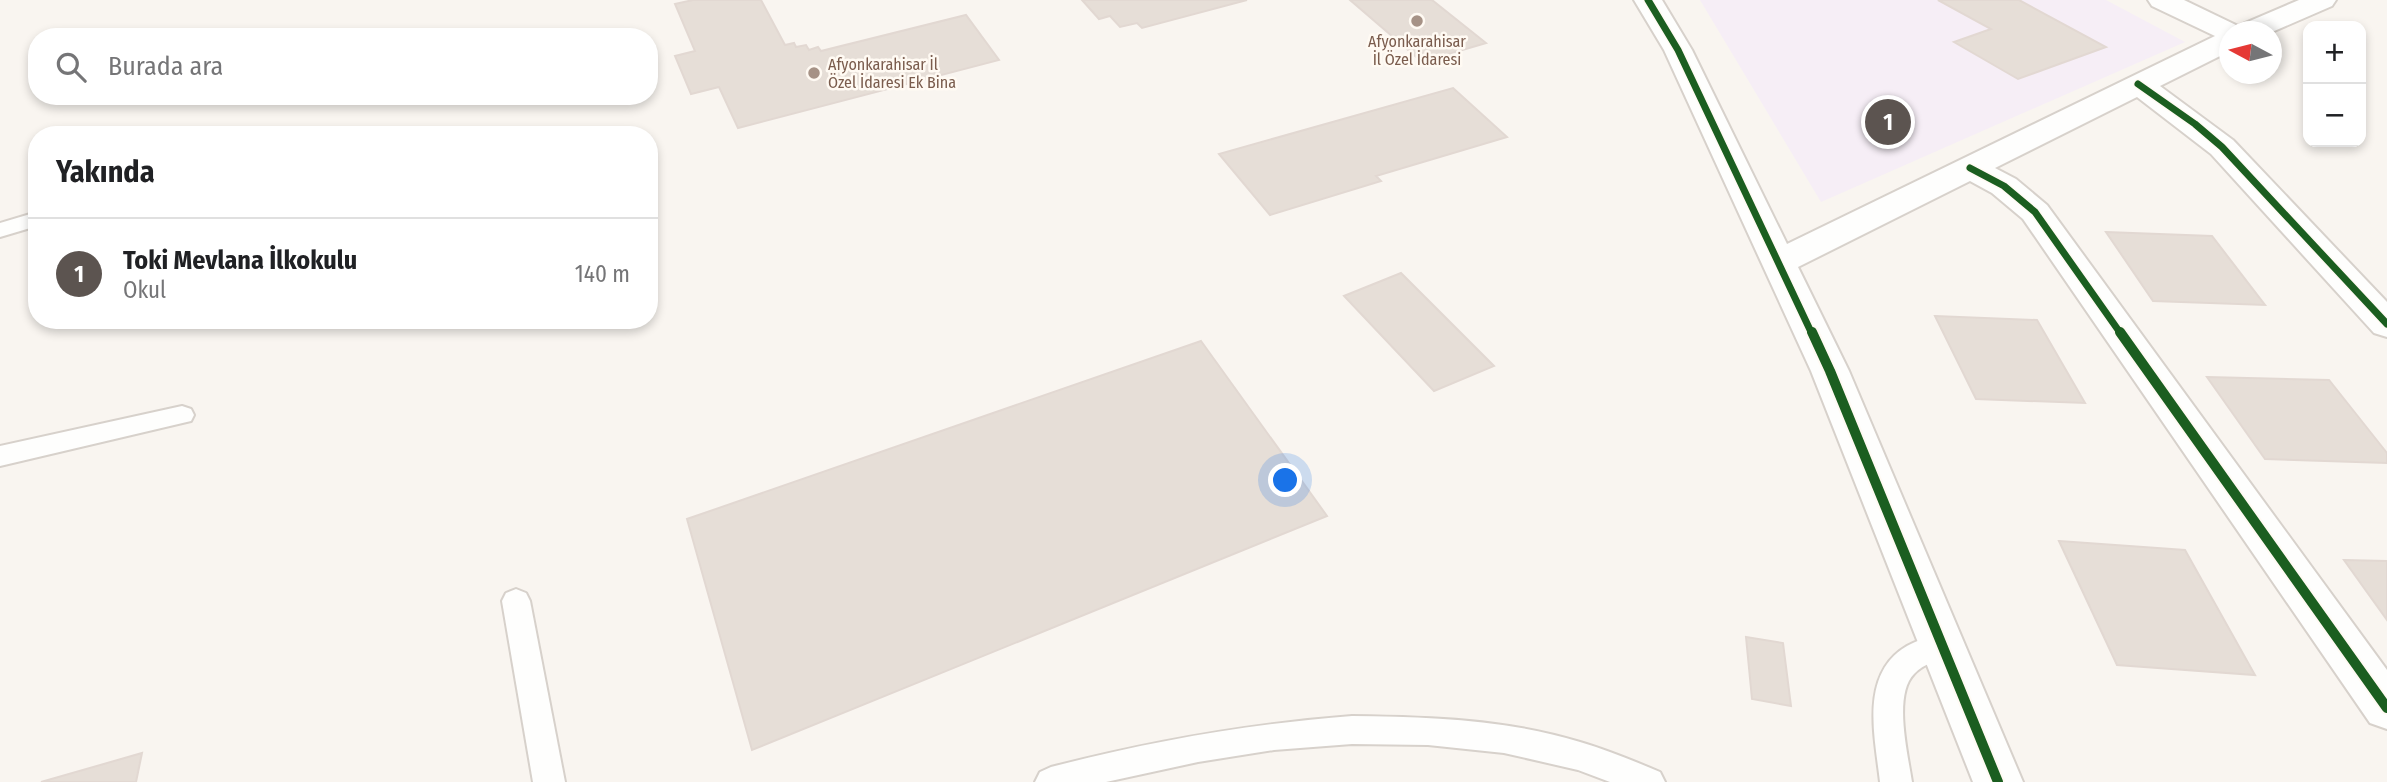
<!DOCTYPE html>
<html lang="tr">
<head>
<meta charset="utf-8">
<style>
	:root { --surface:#fff; --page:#f2f2f2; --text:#202124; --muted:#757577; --line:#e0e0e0; --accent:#5c5450 }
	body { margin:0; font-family:"Fira Sans Condensed",sans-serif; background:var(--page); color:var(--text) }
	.controls { position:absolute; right:21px; top:21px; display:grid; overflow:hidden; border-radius:14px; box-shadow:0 4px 10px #0003 }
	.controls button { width:63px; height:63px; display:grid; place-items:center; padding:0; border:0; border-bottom:2px solid var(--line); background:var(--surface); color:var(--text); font:35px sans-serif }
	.compass { position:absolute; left:2219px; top:21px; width:63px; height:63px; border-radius:50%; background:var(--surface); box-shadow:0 4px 10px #0003; rotate:277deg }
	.you { position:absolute; left:1286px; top:481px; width:24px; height:24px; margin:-18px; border:5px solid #fff; border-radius:50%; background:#1a73e8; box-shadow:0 0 0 10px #1a73e833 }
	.badge { display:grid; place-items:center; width:46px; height:46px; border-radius:50%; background:var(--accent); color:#fff; font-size:23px; font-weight:700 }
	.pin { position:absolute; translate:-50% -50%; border:4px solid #fff; box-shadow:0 2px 7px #0006 }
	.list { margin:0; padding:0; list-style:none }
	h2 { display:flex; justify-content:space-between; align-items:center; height:91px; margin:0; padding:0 28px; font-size:30px }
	h2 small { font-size:23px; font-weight:400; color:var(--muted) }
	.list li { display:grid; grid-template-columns:46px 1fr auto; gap:21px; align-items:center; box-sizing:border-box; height:112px; padding:0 28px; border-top:2px solid var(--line) }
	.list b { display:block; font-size:26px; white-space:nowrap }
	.list p { margin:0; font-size:23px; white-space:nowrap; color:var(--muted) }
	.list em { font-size:23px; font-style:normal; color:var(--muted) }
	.icon { flex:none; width:38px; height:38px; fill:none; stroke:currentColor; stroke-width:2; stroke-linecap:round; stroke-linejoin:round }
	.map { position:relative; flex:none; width:2387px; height:782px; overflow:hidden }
	.search { position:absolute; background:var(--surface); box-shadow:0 4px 10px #0003; left:28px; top:28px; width:630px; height:77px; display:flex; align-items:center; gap:18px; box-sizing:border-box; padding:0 24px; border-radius:28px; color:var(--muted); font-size:26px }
	.panel { position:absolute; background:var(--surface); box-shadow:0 4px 10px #0003; left:28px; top:126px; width:630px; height:203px; border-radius:28px }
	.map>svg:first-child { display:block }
</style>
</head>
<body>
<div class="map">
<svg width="2387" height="782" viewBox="0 0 2387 782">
	<rect width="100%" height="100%" fill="#f9f5f0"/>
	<polygon fill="#f6eef6" points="1700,0 2106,0 2185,42 1821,202"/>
	<g fill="#e6ded7" stroke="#e2d8d2" stroke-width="2">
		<polygon points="693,0 761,0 785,45 794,43 796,47 806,45 809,50 818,47 821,51 966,15 999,60 738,128 719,87 691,94 675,56 695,51 675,4"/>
		<polygon points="1082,0 1247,0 1142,28 1137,23 1120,27 1110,16 1099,19"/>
		<polygon points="1350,0 1432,0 1486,43 1422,62"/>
		<polygon points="1938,0 2019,0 2106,47 2018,79 1954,42 1991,29"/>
		<polygon points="1453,88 1507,137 1376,176 1381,181 1270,215 1219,154"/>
		<polygon points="2106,232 2212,236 2265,305 2153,301"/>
		<polygon points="1401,273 1494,366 1434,391 1344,296"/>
		<polygon points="1935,316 2037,320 2085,403 1976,399"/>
		<polygon points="1201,341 1327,516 752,750 687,519"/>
		<polygon points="2207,377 2329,380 2387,453 2387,463 2265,459"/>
		<polygon points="2059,541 2185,550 2255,675 2117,665"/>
		<polygon points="2344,560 2387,561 2387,620"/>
		<polygon points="1746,637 1783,643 1791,706 1752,699"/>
		<polygon points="142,753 136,782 41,782"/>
	</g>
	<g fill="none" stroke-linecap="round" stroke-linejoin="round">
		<g stroke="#d7d1cb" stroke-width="4">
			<g id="service">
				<polygon points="37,212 37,226 0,237 0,223"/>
				<polygon points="182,406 191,409 194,415 191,421 0,466 0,446"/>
				<polygon points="516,589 526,593 530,601 565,782 533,782 502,601 506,593"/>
				<path d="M1943,634L1953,637L1958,646L1953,655C1940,660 1924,663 1914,674C1893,695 1908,755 1912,782H1880C1875,737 1859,674 1907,646C1917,640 1931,637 1943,634Z"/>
				<path d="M1352,716C1428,717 1506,719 1580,742C1607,750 1634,761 1660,772L1665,782H1610L1578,770L1504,753L1428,745L1352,744L1274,750L1198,762L1106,782H1035L1040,772L1051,767C1152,741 1248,724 1352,716Z"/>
			</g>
		</g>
		<g stroke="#d7d1cb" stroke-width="4">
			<polygon id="minor" points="1634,0 1662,0 1692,50 1787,244 2215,36 2152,6 2148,0 2184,0 2238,26 2299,0 2336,0 2332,6 2272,32 2230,32 2230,51 2160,86 2233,140 2387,302 2387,337 2374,333 2211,154 2137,97 1995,168 2016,179 2047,205 2387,670 2387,729 2370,723 2023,219 1992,193 1970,181 1798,267 1849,371 2023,782 1973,782 1811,371 1664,50"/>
		</g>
		<use href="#service" fill="#fefefd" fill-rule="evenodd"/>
		<use href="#minor" fill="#fefefd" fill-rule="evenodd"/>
		<g stroke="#fffaf3" stroke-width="10">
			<g id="cycleway-far1">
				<polyline points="1648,0 1678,50 1812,334"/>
				<polyline points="2138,84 2195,124 2222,147 2387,324"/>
				<polyline points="1970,168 2004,186 2035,212 2121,334"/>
			</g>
		</g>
		<g stroke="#fffaf3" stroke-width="14">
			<g id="cycleway">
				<polyline points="1812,332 1830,371 1998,782"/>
				<polyline points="2120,332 2387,708"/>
			</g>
		</g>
		<use href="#cycleway-far1" stroke="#1b5e20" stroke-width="7"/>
		<use href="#cycleway" stroke="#1b5e20" stroke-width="10"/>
	</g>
	<g fill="#a69286" stroke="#fffaf3" stroke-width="2.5">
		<circle cx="1417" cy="21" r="7"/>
		<circle cx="814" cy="73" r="7"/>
	</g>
	<g text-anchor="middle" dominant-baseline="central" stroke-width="5" stroke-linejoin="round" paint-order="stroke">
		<g font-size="16" fill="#7a5c4d" stroke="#fffaf3">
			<text x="1417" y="41">Afyonkarahisar<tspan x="1417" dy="18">İl Özel İdaresi</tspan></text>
			<text x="828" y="64" text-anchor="start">Afyonkarahisar İl<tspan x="828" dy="18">Özel İdaresi Ek Bina</tspan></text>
		</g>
	</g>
</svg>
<div class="controls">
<button>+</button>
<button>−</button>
</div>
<svg class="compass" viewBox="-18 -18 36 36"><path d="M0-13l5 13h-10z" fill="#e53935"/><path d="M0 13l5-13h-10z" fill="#757577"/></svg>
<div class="you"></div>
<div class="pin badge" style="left:1888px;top:122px">1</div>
<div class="search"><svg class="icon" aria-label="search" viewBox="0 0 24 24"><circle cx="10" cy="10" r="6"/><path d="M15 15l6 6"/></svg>Burada ara</div>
<section class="panel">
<h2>Yakında<small></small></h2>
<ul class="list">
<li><span class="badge">1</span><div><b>Toki Mevlana İlkokulu</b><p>Okul</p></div><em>140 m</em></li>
</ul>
</section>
</div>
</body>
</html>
